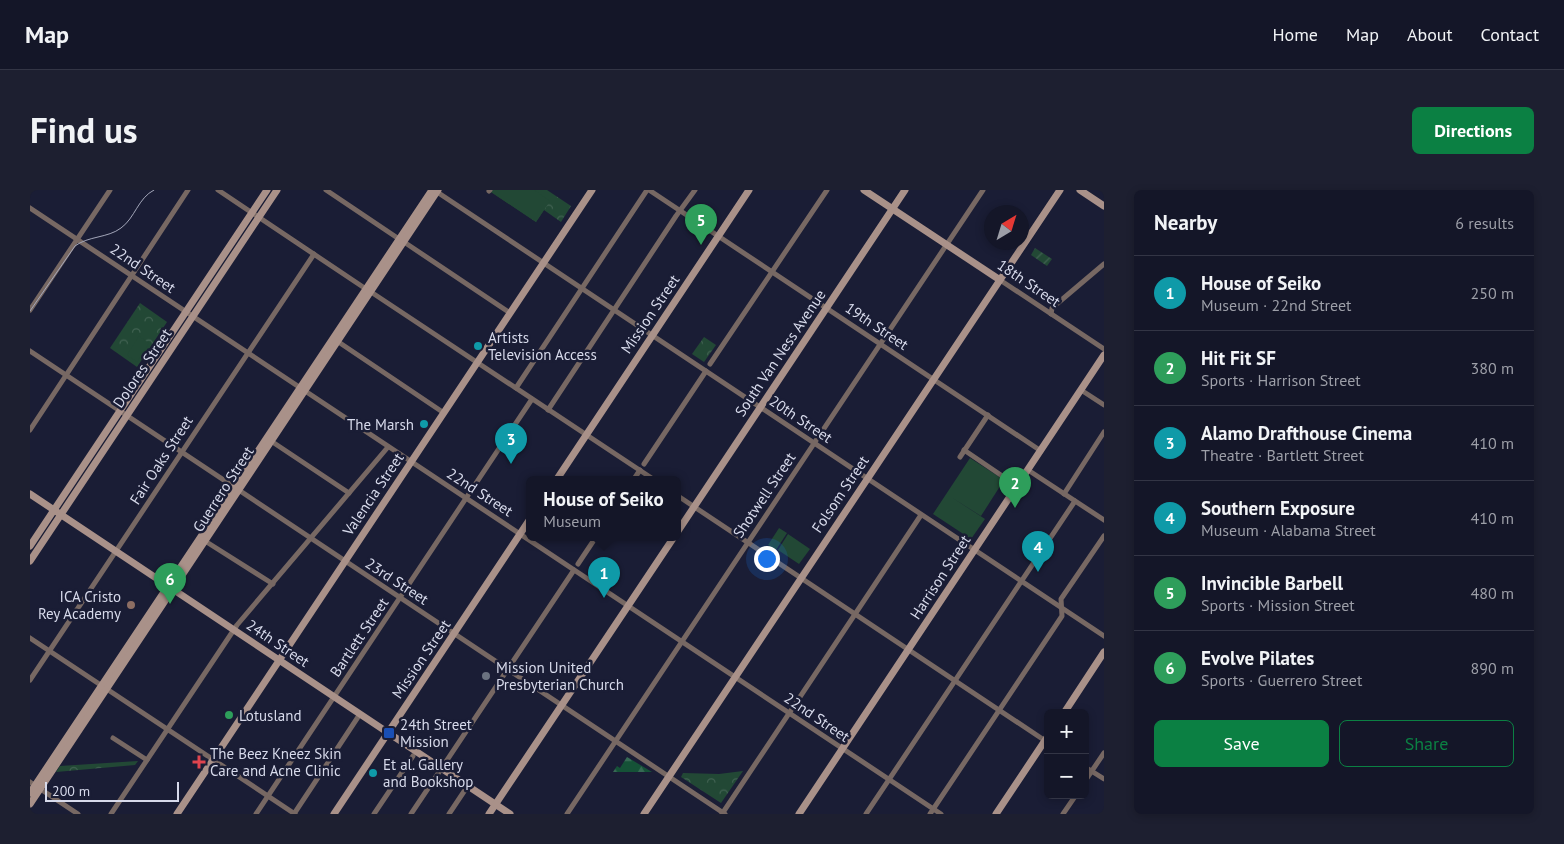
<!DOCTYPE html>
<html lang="en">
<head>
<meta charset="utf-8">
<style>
	:root { --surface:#141628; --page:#1d1f30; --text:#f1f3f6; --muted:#9d9fa8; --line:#333545; --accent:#0b8043 }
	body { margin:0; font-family:"PT Sans",sans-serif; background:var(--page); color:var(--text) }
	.controls { position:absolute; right:15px; bottom:15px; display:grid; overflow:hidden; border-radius:8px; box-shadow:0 2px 8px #0003 }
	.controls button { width:45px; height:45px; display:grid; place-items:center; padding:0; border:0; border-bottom:1px solid var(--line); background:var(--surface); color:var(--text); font:25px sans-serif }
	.compass { position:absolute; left:954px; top:15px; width:45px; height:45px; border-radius:50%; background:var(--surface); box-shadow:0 2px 8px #0003; rotate:38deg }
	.scale { position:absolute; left:15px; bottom:12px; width:134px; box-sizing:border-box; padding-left:5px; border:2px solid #d7daeb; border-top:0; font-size:14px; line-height:18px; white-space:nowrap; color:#d7daeb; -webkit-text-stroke:4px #1a1d35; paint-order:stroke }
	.you { position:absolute; left:736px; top:368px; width:18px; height:18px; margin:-12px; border:4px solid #fff; border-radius:50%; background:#1a73e8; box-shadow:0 0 0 8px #1a73e833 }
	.badge { display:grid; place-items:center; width:32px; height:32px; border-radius:50%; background:var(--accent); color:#fff; font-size:16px; font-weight:700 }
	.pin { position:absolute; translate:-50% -41px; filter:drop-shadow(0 1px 2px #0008) }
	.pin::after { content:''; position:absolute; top:26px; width:18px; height:15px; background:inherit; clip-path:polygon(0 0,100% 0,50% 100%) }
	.popup { position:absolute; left:496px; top:286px; width:155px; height:65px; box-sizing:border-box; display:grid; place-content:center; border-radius:8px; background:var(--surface); filter:drop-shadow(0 1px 4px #0005); font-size:16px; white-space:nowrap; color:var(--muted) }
	.popup b { font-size:19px; color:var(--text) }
	.popup::after { content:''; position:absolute; left:50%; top:100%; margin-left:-10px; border:10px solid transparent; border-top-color:var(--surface) }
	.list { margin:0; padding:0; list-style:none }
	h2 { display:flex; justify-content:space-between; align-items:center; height:65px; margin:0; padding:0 20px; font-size:21px }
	h2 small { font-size:16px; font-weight:400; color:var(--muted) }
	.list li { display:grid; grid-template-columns:32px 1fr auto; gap:15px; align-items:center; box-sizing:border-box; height:75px; padding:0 20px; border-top:1px solid var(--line) }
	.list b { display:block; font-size:19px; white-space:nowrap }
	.list p { margin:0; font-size:16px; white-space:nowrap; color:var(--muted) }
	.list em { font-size:16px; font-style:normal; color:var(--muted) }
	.actions { display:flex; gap:10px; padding:15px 20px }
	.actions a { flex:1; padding:11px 0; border:1px solid var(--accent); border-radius:8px; text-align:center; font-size:18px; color:var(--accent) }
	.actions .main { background:var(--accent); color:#fff }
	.map { position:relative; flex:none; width:1074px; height:624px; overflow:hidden; border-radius:8px }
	header { display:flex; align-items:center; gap:30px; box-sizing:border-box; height:70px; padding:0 25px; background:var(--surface); border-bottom:1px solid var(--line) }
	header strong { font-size:24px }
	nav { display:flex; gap:28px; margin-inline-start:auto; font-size:18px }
	.intro { display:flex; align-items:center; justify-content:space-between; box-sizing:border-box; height:120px; padding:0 30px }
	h1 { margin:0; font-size:35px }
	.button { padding:12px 22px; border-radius:8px; background:var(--accent); color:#fff; font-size:18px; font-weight:700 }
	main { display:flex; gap:30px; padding:0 30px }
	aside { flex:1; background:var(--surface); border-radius:8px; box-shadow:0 2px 8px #0003 }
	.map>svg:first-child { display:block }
</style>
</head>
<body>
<header>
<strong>Map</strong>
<nav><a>Home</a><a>Map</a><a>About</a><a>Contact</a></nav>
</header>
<div class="intro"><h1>Find us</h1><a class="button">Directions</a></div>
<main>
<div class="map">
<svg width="1074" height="624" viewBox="0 0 1074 624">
	<defs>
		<pattern id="forest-firs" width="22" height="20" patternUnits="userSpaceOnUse" patternTransform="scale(1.25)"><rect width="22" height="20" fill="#155237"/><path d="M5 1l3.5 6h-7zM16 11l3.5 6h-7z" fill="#366a54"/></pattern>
		<pattern id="park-crowns" width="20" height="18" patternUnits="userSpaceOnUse" patternTransform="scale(1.25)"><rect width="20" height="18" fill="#224835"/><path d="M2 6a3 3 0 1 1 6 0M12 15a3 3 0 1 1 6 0" fill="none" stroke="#416252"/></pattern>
		<pattern id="garden-furrows" width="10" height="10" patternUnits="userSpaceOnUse" patternTransform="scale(1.25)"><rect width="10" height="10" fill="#224835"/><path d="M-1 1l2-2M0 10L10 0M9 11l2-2" fill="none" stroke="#416252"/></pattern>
	</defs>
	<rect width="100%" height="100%" fill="#1a1d35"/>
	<polygon fill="url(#forest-firs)" points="597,567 622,582 583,582 587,576 590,578"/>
	<g fill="url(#park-crowns)">
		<polygon points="463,0 517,0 541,16 531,32 514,20 506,32 461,2"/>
		<polygon points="110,113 137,132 107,177 80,158"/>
		<polygon points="674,147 686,155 674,172 662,164"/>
		<polygon points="108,571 105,575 26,582 30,576"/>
		<polygon points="713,581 691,613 651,587 653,583 689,584"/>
	</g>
	<polygon fill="url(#garden-furrows)" points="1005,58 1022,69 1017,76 1001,65"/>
	<g fill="#224835">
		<polygon points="463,0 504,0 520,11 506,32 461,2"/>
		<polygon points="109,146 119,153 107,172 97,165"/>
		<polygon points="940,268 974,290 951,326 921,307 955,329 941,349 903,324"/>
		<polygon points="749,338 757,343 746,360 738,355"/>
		<polygon points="758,344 780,359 769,374 748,360"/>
	</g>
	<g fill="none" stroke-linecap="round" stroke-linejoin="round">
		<g stroke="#776863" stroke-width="5">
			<polyline points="188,0 336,99"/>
			<polyline points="296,0 369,49"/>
			<polyline points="404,0 1074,446"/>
			<polyline points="619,0 1011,261"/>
			<polyline points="459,1 460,0"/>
			<polyline points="0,18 911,624"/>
			<polyline points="374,52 480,123"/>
			<polyline points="970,90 1074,159"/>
			<polyline points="341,102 623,289"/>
			<polyline points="0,120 80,0"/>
			<polyline points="1021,124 1022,118 1074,74"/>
			<polyline points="307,151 414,223"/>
			<polyline points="0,161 695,624"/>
			<polyline points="680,174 797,0"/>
			<polyline points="486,198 617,0"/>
			<polyline points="1051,200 1074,215"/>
			<polyline points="518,220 646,26 665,0"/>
			<polyline points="0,240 158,0"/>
			<polyline points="241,251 319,303"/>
			<polyline points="934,260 987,296"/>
			<polyline points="930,267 958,225"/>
			<polyline points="614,274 676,181"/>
			<polyline points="998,280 1074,330"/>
			<polyline points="604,289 610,280"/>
			<polyline points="1034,304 1074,242"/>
			<polyline points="648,306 1017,552"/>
			<polyline points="175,351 243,394"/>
			<polyline points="548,374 566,347"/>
			<polyline points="0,448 265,624"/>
			<polyline points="0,490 284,64"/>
			<polyline points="83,548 117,570"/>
			<polyline points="1055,577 1074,589"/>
			<polyline points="1055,591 1074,563"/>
			<polyline points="0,592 48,624"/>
			<polyline points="81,624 207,435 358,257"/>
			<polyline points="226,624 502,209"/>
			<polyline points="264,624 330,524"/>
			<polyline points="344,624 383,566"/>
			<polyline points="381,624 544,380"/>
			<polyline points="419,624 435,600"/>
			<polyline points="537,624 953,0"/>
			<polyline points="692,624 891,325"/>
			<polyline points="836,624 1045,311"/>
			<polyline points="900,624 1032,426 1031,409 1074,346"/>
			<polyline points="1033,624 1046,605"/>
		</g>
		<g stroke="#a99189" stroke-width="7">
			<polyline points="834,0 970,90"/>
			<polyline points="1050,0 1074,16"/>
			<polyline points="527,289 719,0"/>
			<polyline points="0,304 480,624"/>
			<polyline points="648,341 875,0"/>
			<polyline points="0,356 237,0"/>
			<polyline points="0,371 247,0"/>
			<polyline points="1034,523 1074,462"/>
			<polyline points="0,603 402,0"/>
			<polyline points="0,614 408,0"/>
			<polyline points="147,624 562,0"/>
			<polyline points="304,624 500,329"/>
			<polyline points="459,624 644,347"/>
			<polyline points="614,624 1030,0"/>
			<polyline points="769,624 1074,165"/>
			<polyline points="966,624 1018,546"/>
		</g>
		<path stroke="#a3a6b9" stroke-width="1" d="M0,121L45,56C58,46 78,48 91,38C105,28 108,8 124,0"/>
	</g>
	<g fill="#0f9aa8" stroke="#1a1d35" stroke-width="2">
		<circle cx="448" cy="156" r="5"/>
		<circle cx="394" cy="234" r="5"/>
		<circle cx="343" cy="583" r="5"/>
	</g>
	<circle fill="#8d6e63" stroke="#1a1d35" stroke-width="2" cx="101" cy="415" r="5"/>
	<circle fill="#6b7280" stroke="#1a1d35" stroke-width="2" cx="456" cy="486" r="5"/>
	<circle fill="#2e9e5b" stroke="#1a1d35" stroke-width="2" cx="199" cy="525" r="5"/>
	<rect fill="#1a4fb4" stroke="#1a1d35" stroke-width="2" x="353" y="537" width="12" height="12" rx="2.5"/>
	<path fill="#e0444e" stroke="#1a1d35" stroke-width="2" d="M166.5 564.5h5v5h5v5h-5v5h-5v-5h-5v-5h5z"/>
	<g text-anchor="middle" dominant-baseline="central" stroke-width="5" stroke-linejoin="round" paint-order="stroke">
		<g font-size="15" fill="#d7daeb" stroke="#1a1d35">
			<text transform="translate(113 78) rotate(34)">22nd Street</text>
			<text transform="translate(999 93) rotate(34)">18th Street</text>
			<text transform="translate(620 124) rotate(-56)">Mission Street</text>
			<text transform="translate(847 136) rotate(34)">19th Street</text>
			<text transform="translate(750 163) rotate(-56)">South Van Ness Avenue</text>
			<text transform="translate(112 178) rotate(-56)">Dolores Street</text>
			<text transform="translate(771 229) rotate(34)">20th Street</text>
			<text transform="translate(131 270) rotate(-57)">Fair Oaks Street</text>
			<text transform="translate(193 299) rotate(-57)">Guerrero Street</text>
			<text transform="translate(450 302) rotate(33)">22nd Street</text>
			<text transform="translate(343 304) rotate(-56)">Valencia Street</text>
			<text transform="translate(810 304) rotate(-56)">Folsom Street</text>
			<text transform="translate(734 305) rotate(-56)">Shotwell Street</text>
			<text transform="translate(910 387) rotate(-57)">Harrison Street</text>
			<text transform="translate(367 391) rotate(33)">23rd Street</text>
			<text transform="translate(329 447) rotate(-56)">Bartlett Street</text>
			<text transform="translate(248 453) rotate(34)">24th Street</text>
			<text transform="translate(391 469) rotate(-56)">Mission Street</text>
			<text transform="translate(787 527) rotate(34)">22nd Street</text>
		</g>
		<g font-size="15" fill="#d7daeb" stroke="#1a1d35" text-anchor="start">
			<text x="458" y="147">Artists<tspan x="458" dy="17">Television Access</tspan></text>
			<text x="384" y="234" text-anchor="end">The Marsh</text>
			<text x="91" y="406" text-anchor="end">ICA Cristo<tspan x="91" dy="17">Rey Academy</tspan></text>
			<text x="466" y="477">Mission United<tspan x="466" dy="17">Presbyterian Church</tspan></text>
			<text x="209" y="525">Lotusland</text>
			<text x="370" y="534">24th Street<tspan x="370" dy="17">Mission</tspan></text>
			<text x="180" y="563">The Beez Kneez Skin<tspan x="180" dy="17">Care and Acne Clinic</tspan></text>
			<text x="353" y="574">Et al. Gallery<tspan x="353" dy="17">and Bookshop</tspan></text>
		</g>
	</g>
</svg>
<div class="controls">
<button>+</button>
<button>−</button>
</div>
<svg class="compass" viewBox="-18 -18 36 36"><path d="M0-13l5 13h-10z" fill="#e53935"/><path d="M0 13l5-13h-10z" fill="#9d9fa8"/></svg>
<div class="scale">200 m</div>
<div class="you"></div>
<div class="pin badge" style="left:574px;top:408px;background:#0f9aa8">1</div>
<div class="popup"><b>House of Seiko</b>Museum</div>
<div class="pin badge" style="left:985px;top:318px;background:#2e9e5b">2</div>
<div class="pin badge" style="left:481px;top:274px;background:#0f9aa8">3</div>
<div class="pin badge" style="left:1008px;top:382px;background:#0f9aa8">4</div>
<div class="pin badge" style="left:671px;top:55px;background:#2e9e5b">5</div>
<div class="pin badge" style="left:140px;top:414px;background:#2e9e5b">6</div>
</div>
<aside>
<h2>Nearby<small>6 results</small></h2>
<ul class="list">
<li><span class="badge" style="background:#0f9aa8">1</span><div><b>House of Seiko</b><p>Museum · 22nd Street</p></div><em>250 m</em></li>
<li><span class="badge" style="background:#2e9e5b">2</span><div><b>Hit Fit SF</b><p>Sports · Harrison Street</p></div><em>380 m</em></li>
<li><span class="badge" style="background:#0f9aa8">3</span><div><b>Alamo Drafthouse Cinema</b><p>Theatre · Bartlett Street</p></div><em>410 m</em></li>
<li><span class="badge" style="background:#0f9aa8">4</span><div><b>Southern Exposure</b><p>Museum · Alabama Street</p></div><em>410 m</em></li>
<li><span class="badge" style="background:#2e9e5b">5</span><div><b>Invincible Barbell</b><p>Sports · Mission Street</p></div><em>480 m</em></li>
<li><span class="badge" style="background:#2e9e5b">6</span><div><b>Evolve Pilates</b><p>Sports · Guerrero Street</p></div><em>890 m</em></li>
</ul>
<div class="actions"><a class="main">Save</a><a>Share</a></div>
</aside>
</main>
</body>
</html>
